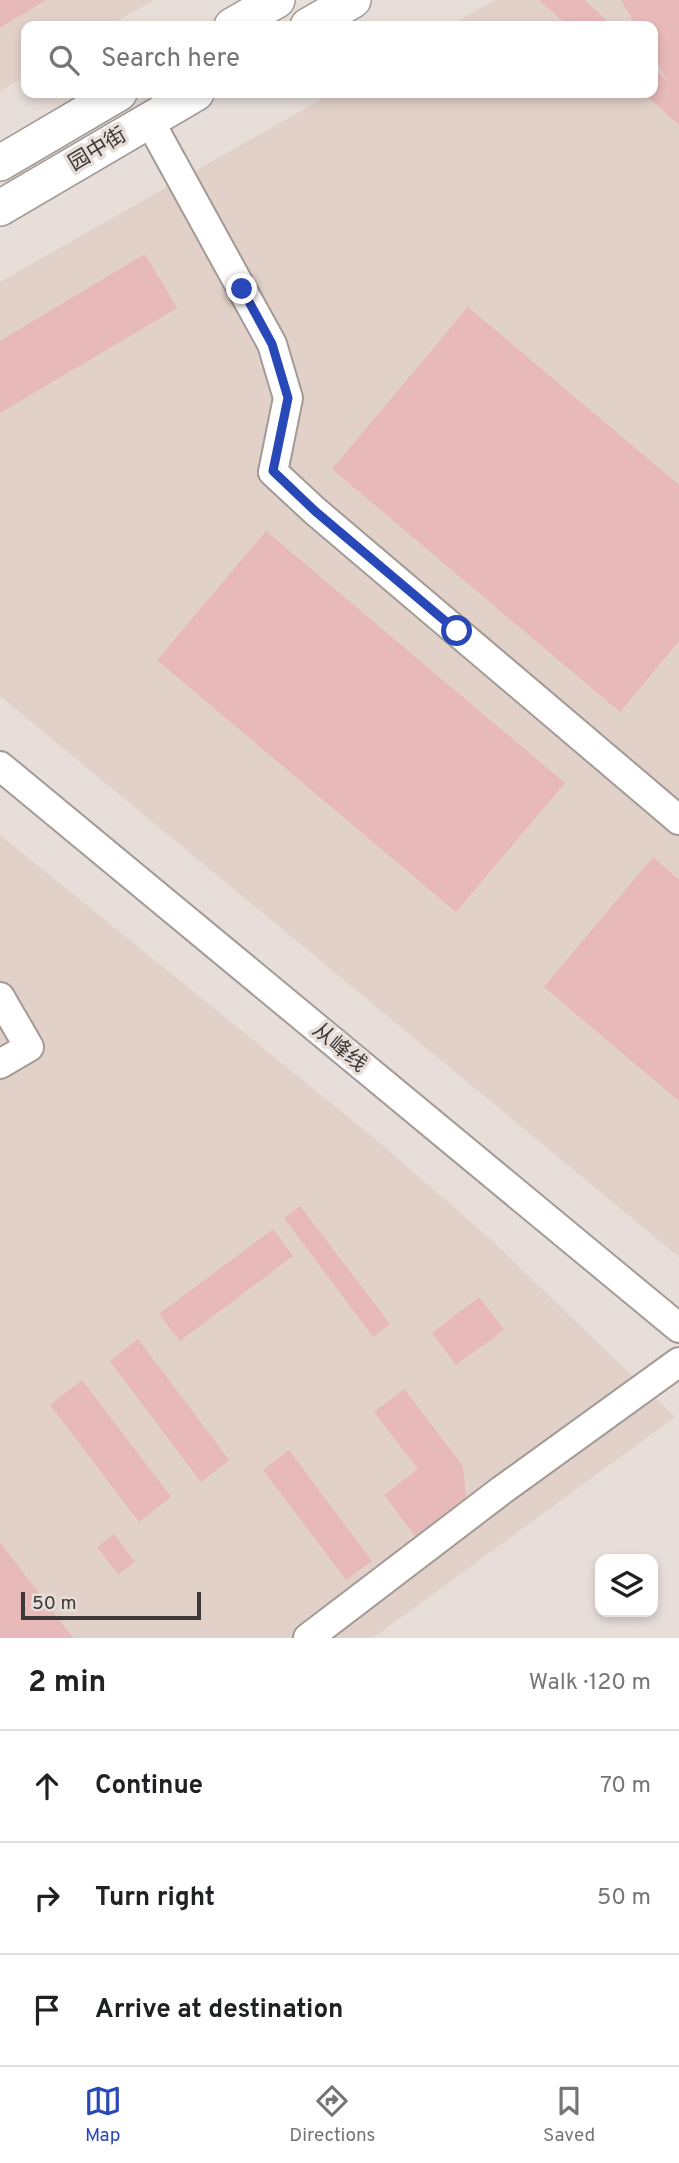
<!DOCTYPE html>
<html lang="en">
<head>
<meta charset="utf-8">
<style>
	:root { --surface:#fff; --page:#f6f6f6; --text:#202124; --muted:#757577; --line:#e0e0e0; --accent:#2948b8 }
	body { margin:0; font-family:Overpass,"Noto Sans SC",sans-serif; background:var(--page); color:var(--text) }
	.controls { position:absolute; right:21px; bottom:21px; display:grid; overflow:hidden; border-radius:14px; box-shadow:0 4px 10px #0003 }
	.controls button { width:63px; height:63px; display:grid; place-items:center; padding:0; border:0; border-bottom:2px solid var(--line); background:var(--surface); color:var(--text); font:35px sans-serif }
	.scale { position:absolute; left:21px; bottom:18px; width:180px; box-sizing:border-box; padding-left:7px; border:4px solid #3c3837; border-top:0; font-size:19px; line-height:24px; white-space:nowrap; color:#3c3837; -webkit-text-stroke:5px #e7ded9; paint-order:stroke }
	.stop { position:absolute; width:21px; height:21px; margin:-16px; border:5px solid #2948b8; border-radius:50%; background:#fff }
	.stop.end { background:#2948b8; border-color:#fff; box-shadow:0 2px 7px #0008 }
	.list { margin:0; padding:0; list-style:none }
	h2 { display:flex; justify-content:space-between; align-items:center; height:91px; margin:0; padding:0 28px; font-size:30px }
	h2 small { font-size:23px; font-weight:400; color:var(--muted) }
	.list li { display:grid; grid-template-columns:46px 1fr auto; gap:21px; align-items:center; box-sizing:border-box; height:112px; padding:0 28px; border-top:2px solid var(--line) }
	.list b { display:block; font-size:26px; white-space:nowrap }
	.list em { font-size:23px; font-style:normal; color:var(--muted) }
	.icon { flex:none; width:38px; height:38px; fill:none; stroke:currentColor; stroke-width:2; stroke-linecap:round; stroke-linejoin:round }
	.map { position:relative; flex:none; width:679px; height:1638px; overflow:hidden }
	.search { position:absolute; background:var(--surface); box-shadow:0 4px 10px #0003; left:21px; right:21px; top:21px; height:77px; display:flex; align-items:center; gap:18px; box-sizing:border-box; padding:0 24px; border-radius:14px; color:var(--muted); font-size:26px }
	.sheet { height:427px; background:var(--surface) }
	nav { display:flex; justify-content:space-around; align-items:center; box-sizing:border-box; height:98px; border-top:2px solid var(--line); background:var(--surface); font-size:19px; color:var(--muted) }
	nav a { display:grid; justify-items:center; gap:4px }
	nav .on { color:var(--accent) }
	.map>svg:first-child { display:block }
</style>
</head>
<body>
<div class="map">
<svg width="679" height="1638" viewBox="0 0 679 1638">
	<rect width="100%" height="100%" fill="#e7ded9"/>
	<g fill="#e2d1c9">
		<polygon points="0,0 154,0 109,26 26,26 26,75 0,91"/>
		<polygon points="495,0 679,0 679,1257 0,696 0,282 332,93 653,93 653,26 449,26"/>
		<polygon points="0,835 373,1137 489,1238 675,1417 373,1638 0,1638"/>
	</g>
	<g fill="#e7b9b8">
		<polygon points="0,0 46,0 0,28"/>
		<polygon points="539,0 585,0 612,26 568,26"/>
		<polygon points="621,0 679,0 679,125 643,93 653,93 653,67 668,82 653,55 653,26 636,26"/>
		<polygon points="145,254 177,308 0,413 0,341"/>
		<polygon points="468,307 679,485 679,641 620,712 332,469"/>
		<polygon points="266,531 565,783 456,912 157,660"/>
		<polygon points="653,857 679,880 679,1101 544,987"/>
		<polygon points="300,1206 390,1324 373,1337 284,1218"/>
		<polygon points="273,1229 293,1256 180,1341 159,1314"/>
		<polygon points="479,1297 504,1330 456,1365 432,1333"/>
		<polygon points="138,1339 229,1460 201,1482 110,1361"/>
		<polygon points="82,1380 171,1497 139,1522 50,1405"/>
		<polygon points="404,1389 463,1466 466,1497 415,1536 384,1495 418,1469 374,1412"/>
		<polygon points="289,1450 372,1561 346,1580 263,1470"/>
		<polygon points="114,1534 135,1562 118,1574 97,1547"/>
		<polygon points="0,1542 73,1638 0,1638"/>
	</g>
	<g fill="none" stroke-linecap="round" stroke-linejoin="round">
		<g stroke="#a29a95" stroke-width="32">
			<g id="minor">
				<polyline points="149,120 272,344 288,398 273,472 315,511 679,820"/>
				<polyline points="0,766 679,1328"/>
				<polyline points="0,997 29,1047 0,1064"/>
				<polyline points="308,1638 502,1490 679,1362"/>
			</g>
		</g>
		<g stroke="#a29a95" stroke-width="38">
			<g id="major">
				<polyline points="232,26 277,0"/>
				<polyline points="308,26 353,0"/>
				<polyline points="0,163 119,93"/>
				<polyline points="0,208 196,93"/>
			</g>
		</g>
		<use href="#minor" stroke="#fff" stroke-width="28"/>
		<use href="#major" stroke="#fff" stroke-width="35"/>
	</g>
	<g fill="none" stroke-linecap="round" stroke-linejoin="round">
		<polyline stroke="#2948b8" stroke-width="9" points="242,289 272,344 288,398 273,471 315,511 457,631"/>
	</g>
	<g text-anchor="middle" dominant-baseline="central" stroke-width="7" stroke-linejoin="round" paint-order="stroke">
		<g font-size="21" fill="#3c3837" stroke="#e7ded9">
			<text transform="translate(98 150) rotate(-31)">园中街</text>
			<text transform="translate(339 1048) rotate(40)">从峰线</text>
		</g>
	</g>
</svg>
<div class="controls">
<button><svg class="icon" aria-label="layers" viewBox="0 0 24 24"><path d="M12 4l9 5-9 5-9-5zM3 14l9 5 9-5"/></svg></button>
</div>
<div class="scale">50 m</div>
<div class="stop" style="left:457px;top:631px"></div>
<div class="stop end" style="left:242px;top:289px"></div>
<div class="search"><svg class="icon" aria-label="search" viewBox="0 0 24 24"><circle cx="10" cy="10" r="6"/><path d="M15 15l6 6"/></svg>Search here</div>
</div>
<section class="sheet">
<h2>2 min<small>Walk · 120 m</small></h2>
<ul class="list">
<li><svg class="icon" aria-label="ahead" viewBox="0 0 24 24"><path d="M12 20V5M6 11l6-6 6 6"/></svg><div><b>Continue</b></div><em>70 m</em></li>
<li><svg class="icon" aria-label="right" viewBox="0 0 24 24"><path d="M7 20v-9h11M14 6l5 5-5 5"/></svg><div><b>Turn right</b></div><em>50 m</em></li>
<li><svg class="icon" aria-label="arrive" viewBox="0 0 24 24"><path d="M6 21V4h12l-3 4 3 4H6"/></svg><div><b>Arrive at destination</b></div></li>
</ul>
</section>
<nav>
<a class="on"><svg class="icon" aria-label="map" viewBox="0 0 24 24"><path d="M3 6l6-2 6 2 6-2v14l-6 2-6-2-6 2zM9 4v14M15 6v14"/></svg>Map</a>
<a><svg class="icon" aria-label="directions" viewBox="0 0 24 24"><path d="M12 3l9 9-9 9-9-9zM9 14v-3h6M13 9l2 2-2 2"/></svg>Directions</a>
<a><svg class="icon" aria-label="saved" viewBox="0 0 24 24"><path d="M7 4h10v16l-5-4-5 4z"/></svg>Saved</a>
</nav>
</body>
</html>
